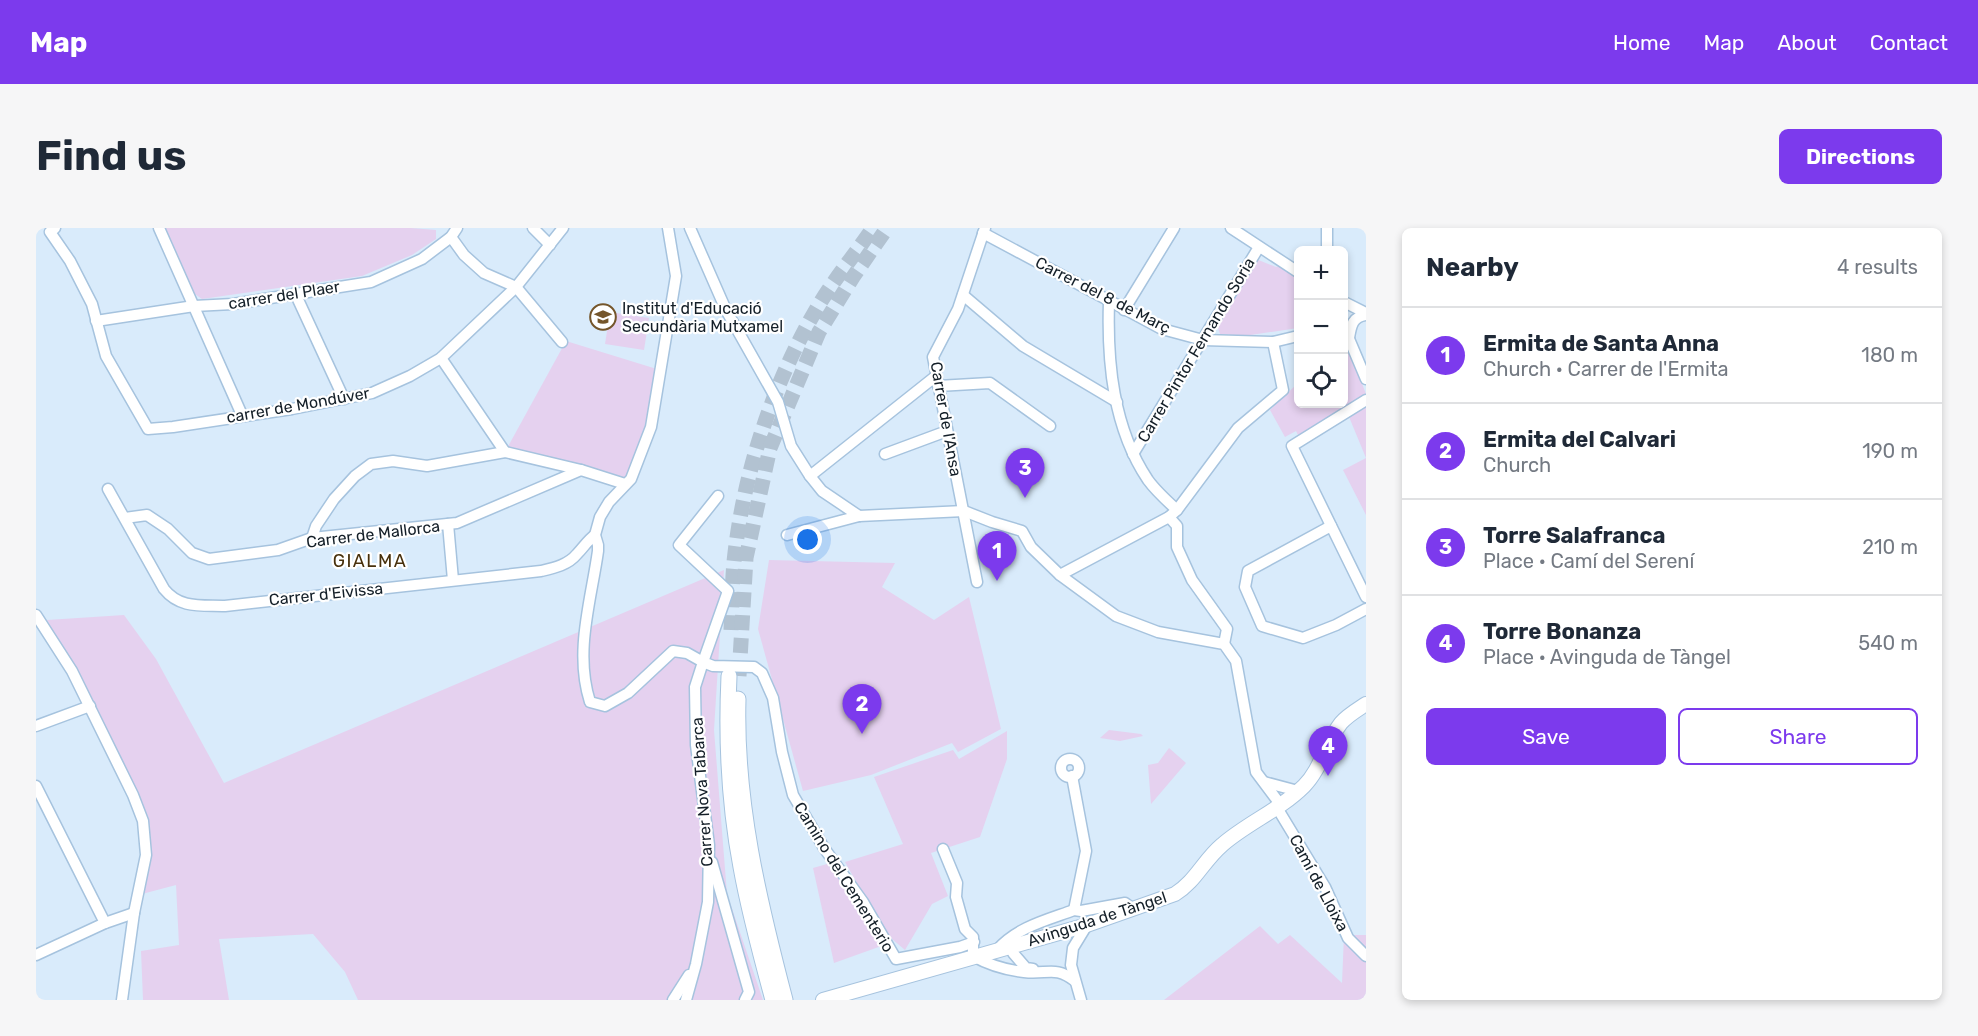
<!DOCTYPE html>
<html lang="en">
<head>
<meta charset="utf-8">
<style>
	:root { --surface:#fff; --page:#f6f6f7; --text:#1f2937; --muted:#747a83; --line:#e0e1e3; --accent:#7c3aed }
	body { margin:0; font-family:Rubik,sans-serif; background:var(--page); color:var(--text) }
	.controls { position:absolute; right:18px; top:18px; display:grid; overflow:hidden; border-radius:9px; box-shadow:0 3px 9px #0003 }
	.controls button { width:54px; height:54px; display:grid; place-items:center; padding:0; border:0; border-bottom:2px solid var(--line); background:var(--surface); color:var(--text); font:30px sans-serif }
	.you { position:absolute; left:772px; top:312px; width:21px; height:21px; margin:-15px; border:4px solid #fff; border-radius:50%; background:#1a73e8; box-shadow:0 0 0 9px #1a73e833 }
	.badge { display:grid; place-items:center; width:39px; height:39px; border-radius:50%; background:var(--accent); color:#fff; font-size:20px; font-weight:700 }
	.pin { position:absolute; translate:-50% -50px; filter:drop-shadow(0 2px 3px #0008) }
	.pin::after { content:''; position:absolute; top:32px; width:21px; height:18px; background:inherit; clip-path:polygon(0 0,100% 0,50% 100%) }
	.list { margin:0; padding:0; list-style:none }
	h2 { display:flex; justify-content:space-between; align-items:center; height:78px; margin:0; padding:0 24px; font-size:26px }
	h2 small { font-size:20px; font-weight:400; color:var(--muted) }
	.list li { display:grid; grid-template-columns:39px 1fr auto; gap:18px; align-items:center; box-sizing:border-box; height:96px; padding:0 24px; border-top:2px solid var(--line) }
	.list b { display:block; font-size:22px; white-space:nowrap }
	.list p { margin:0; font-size:20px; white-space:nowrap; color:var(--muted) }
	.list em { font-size:20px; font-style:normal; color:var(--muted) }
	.actions { display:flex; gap:12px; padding:18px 24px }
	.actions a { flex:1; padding:14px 0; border:2px solid var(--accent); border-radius:9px; text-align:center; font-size:21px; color:var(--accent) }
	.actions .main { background:var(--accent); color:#fff }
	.icon { flex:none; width:33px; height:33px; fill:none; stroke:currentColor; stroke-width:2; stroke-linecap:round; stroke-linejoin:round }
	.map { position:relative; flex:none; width:1330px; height:772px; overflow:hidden; border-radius:9px }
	header { display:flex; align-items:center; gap:36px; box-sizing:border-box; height:84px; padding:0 30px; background:var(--accent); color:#fff }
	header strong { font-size:28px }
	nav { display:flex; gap:33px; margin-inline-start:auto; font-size:21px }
	.intro { display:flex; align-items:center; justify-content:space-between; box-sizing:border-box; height:144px; padding:0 36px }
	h1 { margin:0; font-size:42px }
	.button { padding:15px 27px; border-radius:9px; background:var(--accent); color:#fff; font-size:21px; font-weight:700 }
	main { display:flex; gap:36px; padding:0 36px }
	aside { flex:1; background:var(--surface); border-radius:9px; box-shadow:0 3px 9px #0003 }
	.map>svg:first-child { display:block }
</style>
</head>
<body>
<header>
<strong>Map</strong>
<nav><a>Home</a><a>Map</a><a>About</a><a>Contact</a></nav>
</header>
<div class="intro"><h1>Find us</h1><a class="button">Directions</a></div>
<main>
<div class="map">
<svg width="1330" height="772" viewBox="0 0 1330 772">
	<rect width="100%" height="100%" fill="#d9ebfb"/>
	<g fill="#e5d1ef">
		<polygon points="129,0 375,0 400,2 400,11 376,27 326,48 166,71 156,64"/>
		<polygon points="1220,31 1240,39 1245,37 1262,49 1262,100 1208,108 1184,106 1181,97"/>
		<polygon points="574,84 613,90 608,122 569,116"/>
		<polygon points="530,113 624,142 615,199 589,256 469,224"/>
		<polygon points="1311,117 1330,166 1330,287 1307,242 1330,230 1311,184 1265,213 1260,203 1249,209 1234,182 1262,155 1262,176 1308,176 1308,118"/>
		<polygon points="733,332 859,335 846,359 898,392 933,369 965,501 922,524 916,515 835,547 767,563 722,401"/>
		<polygon points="688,342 678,502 691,666 727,772 322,772 309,744 277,706 183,711 193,772 107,772 105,723 143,717 140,657 106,666 114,629 113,591 11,392 88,387 120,431 188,555"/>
		<polygon points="1073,502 1105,506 1107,508 1084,513 1064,510"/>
		<polygon points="971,503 971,531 944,609 895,625 912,668 896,676 869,722 849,705 809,634 867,616 838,549 917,522 923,531"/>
		<polygon points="1133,520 1150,535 1115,576 1112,537 1122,535"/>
		<polygon points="798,634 851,716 798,735 777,640"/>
		<polygon points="1224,698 1242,716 1254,707 1306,755 1308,707 1330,707 1330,772 1128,772"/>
	</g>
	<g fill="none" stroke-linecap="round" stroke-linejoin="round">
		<g stroke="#b2c2d1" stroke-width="15" stroke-dasharray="15 8" stroke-linecap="butt">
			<path d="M695,402C696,380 696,356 698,334C707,244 738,152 784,75C800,49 820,25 837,0"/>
			<polyline points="703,448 710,330 734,220 783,104 817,49 851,0"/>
		</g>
		<g stroke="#a6c3de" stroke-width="13">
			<g id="minor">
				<polyline points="19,0 14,4 34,33 56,76 70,128 112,201 137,199 256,181 336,165 374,148 405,130 480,59 527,0"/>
				<polyline points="123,0 206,187"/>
				<polyline points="497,0 514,17"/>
				<path d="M632,0L640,48L615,199L595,251L573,274L564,289L559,307L562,317V323C555,373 538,424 554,474L569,478L592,465L637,423L651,425L667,434L659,459L660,517L673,617L672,674L660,736L650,772"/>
				<polyline points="654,0 690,82 742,174 755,218 774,248 786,263 823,288"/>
				<polyline points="1195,0 1262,44"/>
				<polyline points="1291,0 1291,22"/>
				<polyline points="947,5 1126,101 1167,112 1237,114 1262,108"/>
				<polyline points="415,9 428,27 448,45 480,59 526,114"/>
				<polyline points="259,65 308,171"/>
				<polyline points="927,67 987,118 1081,174"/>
				<path d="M1073,74C1071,134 1077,200 1112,252C1120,263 1131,273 1141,282"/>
				<polyline points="1308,74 1330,85"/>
				<polyline points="1088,82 1138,0"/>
				<polyline points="60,93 158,78 197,76 335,54 386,31 415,9 421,0"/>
				<polyline points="1308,99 1330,151"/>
				<path d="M1313,110C1315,98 1316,89 1330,87"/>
				<polyline points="405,130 469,224"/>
				<polyline points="902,158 954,155 1014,198"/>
				<polyline points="1330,172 1256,218 1330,369"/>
				<polyline points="849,226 911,203"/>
				<polyline points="1097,226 1223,19"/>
				<polyline points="774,248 900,148"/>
				<path d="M72,261L128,361C144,381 165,377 189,378L505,343C518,340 532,337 541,326C548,319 551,313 559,307"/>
				<polyline points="682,268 643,317 692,363 667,434 677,438 718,439 726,445 737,470 746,524 757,567 788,620 827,674 860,731 924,719 938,714"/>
				<polyline points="1133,289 1141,298 1141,319 1156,352 1191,401 1188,416"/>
				<polyline points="89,290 111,287 132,301 156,325 173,331 242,322 276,310 421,295 545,242 589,256"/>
				<polyline points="412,296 417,352"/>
				<polyline points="1295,298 1212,343 1209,359 1226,398 1267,410 1300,397 1330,381"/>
				<polyline points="751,307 823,288 928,283 956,294 986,303 995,319 1024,347 1080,388 1122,404 1188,416 1200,433 1220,544 1244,576"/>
				<polyline points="276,310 280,298 298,271 319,248 335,236 357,233 391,238 469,224 545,242"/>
				<polyline points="1024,347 1133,289 1141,282 1202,200 1247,162 1237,114"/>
				<polyline points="941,354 897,129 922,81 949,0"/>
				<polyline points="0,387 36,443 97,567 107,593 110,627 98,685 86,772"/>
				<polyline points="0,498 54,478"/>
				<circle cx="1034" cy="540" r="9"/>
				<polyline points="1036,548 1050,623 1038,682"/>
				<polyline points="1228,554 1262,563"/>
				<polyline points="0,558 69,695"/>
				<polyline points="1240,578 1289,659 1312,710 1330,728"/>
				<path d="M907,621L921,655L920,669L929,701L937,709V728C953,737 970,742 988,744C1011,747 1019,737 1039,753"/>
				<polyline points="676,634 713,764 709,772"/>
				<path d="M961,722C981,699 1011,692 1038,682L1045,683L1089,675L1097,681"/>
				<polyline points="977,725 990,740 997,741"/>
				<polyline points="0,727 69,695 98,685"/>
				<polyline points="637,772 653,747"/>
				<polyline points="1045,772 1035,737 1037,720 1051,697"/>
			</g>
		</g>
		<g stroke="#a6c3de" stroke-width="16">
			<path id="major" d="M787,772L1051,697L1139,666C1159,654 1168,632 1186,617C1211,595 1244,582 1268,558C1285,541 1290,514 1305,495C1312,487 1321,482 1330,476"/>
		</g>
		<g stroke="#a6c3de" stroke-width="17">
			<g id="highway">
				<path d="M693,448C690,512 693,576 705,639C713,684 725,728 737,772"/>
				<path d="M702,471C699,574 723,673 749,772"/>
			</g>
		</g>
		<use href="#minor" stroke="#fff" stroke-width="10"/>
		<use href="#major" stroke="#fff" stroke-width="14"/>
		<use href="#highway" stroke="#fff" stroke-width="15"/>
	</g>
	<defs>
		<g id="school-ring" transform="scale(1.35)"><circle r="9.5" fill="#fff" stroke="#75562b" stroke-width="1.5"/><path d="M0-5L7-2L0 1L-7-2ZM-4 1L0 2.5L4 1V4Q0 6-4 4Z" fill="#75562b"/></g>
	</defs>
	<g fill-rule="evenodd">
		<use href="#school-ring" x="567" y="89"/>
	</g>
	<g text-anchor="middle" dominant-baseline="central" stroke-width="4.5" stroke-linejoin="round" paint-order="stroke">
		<g font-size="16" fill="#141f28" stroke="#fff">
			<text transform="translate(248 67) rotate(-9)">carrer del Plaer</text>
			<text transform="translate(1067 67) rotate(27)">Carrer del 8 de Març</text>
			<text transform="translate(1160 122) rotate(-59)">Carrer Pintor Fernando Soria</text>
			<text transform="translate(262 177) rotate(-10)">carrer de Mondúver</text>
			<text transform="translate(910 191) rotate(80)">Carrer de l'Ansa</text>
			<text transform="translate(337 306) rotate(-7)">Carrer de Mallorca</text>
			<text transform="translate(290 366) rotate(-6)">Carrer d'Eivissa</text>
			<text transform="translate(666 564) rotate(-94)">Carrer Nova Tabarca</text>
			<text transform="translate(808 649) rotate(58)">Camino del Cementerio</text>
			<text transform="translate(1283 655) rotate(62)">Camí de Lloixa</text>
			<text transform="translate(1061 691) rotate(-18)">Avinguda de Tàngel</text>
		</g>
		<g font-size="16" fill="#141f28" stroke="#fff" text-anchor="start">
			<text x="586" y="80">Institut d'Educació<tspan x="586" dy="18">Secundària Mutxamel</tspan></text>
		</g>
		<g font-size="18" letter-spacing="1.5" fill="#47300c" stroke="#fff">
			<text x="334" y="333">GIALMA</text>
		</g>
	</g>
</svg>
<div class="controls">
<button>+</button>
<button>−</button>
<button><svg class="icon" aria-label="locate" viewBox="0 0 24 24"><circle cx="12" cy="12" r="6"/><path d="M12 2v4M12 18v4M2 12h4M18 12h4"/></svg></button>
</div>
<div class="you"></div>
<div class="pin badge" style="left:961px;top:353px">1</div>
<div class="pin badge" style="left:826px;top:506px">2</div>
<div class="pin badge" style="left:989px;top:270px">3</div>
<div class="pin badge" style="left:1292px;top:548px">4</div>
</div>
<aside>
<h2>Nearby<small>4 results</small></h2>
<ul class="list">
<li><span class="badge">1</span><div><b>Ermita de Santa Anna</b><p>Church · Carrer de l'Ermita</p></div><em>180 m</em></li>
<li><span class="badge">2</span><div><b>Ermita del Calvari</b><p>Church</p></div><em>190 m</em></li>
<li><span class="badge">3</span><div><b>Torre Salafranca</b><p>Place · Camí del Serení</p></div><em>210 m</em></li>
<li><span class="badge">4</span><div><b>Torre Bonanza</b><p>Place · Avinguda de Tàngel</p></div><em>540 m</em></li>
</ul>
<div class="actions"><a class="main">Save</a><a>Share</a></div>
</aside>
</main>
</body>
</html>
